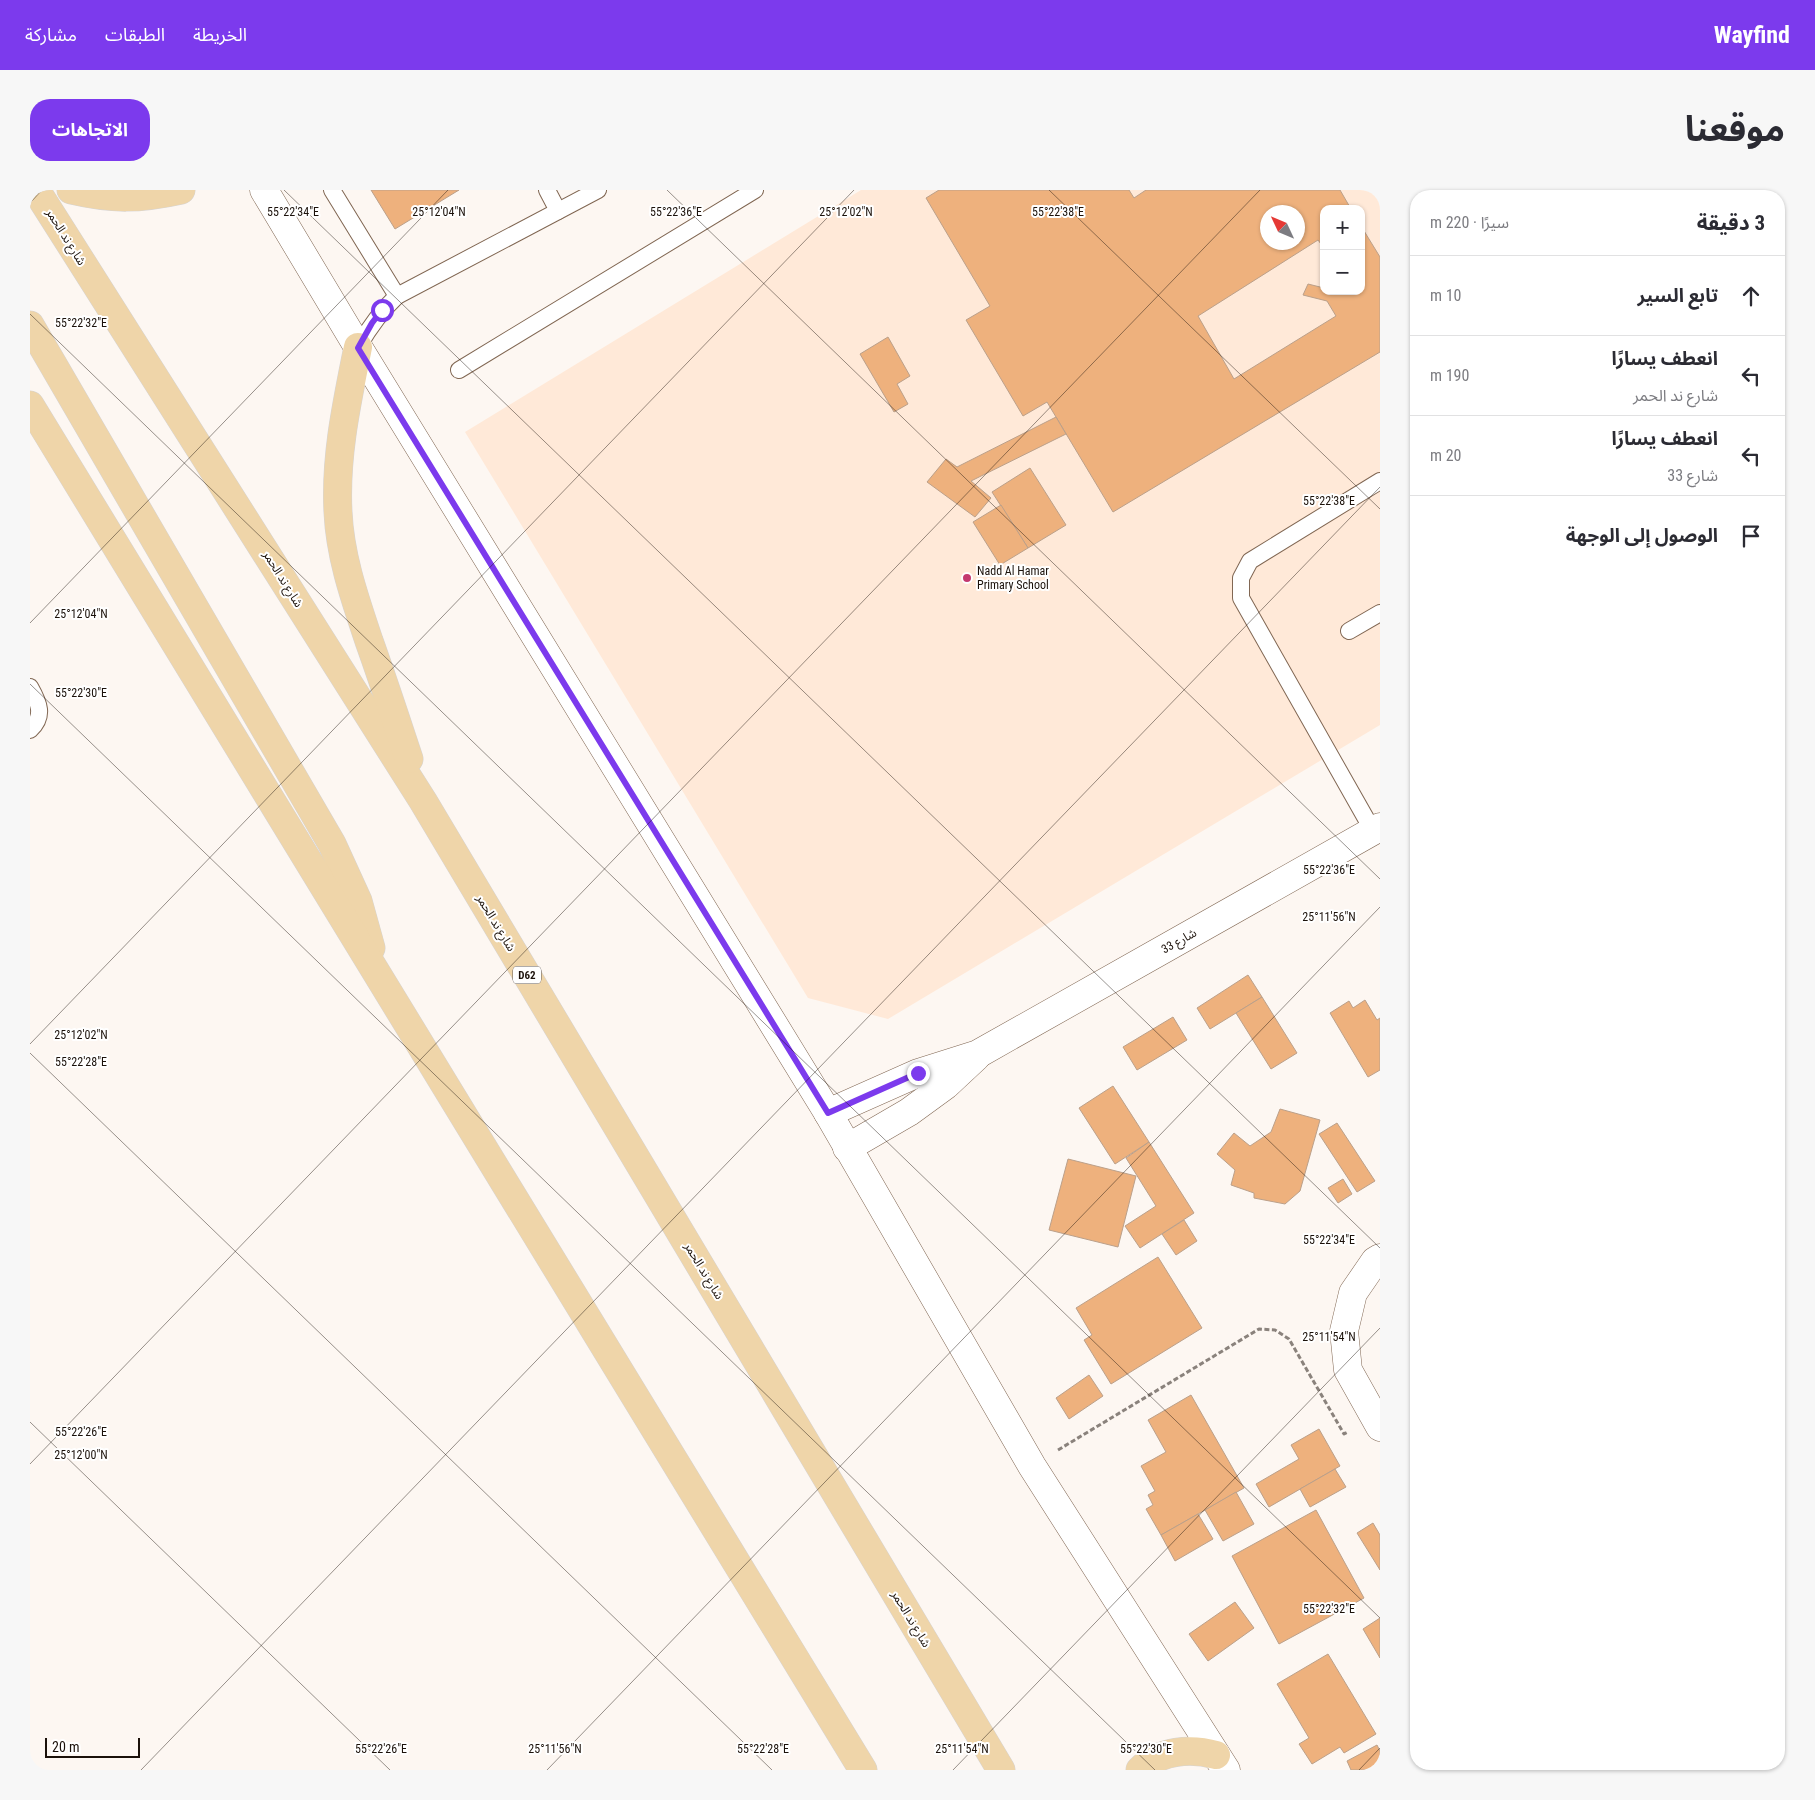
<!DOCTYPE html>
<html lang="ar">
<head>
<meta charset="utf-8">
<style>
	:root { --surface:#fff; --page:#f7f7f7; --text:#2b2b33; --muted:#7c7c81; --line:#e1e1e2; --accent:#7c3aed }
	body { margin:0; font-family:"Roboto Condensed","Noto Sans Arabic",sans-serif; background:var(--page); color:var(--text); direction:rtl }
	.controls { position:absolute; right:15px; top:15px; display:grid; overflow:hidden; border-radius:10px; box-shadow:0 1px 4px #0004 }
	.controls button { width:45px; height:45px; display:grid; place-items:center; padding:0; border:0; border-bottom:1px solid var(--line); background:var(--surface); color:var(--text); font:25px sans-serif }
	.compass { position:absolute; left:1230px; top:15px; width:45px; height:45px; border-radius:50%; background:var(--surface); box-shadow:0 1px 4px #0004; rotate:314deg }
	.scale { position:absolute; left:15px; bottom:12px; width:95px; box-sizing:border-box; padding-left:5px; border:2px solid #1b110a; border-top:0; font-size:14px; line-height:18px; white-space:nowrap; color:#1b110a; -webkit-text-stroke:4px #fff; paint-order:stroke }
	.stop { position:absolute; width:15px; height:15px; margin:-11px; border:4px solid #7c3aed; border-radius:50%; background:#fff }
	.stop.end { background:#7c3aed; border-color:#fff; box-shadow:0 1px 5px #0008 }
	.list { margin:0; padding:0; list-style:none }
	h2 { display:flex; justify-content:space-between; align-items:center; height:65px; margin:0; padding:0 20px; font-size:21px }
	h2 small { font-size:16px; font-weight:400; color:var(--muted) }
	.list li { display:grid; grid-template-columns:32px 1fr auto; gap:15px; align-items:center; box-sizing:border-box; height:80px; padding:0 20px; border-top:1px solid var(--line) }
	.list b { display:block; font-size:19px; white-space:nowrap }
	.list p { margin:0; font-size:16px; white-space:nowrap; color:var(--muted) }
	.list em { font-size:16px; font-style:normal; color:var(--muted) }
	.icon { flex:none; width:28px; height:28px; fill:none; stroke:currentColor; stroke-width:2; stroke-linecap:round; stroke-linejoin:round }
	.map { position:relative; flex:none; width:1350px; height:1580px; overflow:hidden; direction:ltr; border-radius:20px }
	header { display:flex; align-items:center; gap:30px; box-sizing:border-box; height:70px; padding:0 25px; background:var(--accent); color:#fff }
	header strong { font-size:24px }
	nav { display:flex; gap:28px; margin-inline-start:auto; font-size:18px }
	.intro { display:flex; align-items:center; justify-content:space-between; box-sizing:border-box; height:120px; padding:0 30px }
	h1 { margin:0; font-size:35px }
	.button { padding:12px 22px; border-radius:20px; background:var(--accent); color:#fff; font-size:18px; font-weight:700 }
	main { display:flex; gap:30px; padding:0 30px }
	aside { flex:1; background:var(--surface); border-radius:20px; box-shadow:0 1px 4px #0004 }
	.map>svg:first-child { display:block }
</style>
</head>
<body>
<header>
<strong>Wayfind</strong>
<nav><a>الخريطة</a><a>الطبقات</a><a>مشاركة</a></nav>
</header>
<div class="intro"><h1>موقعنا</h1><a class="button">الاتجاهات</a></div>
<main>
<aside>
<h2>3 دقيقة<small>سيرًا · 220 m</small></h2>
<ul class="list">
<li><svg class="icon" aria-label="ahead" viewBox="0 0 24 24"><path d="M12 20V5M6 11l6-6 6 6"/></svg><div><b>تابع السير</b></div><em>10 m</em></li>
<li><svg class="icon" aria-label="left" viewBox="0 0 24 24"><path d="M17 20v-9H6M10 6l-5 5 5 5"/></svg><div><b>انعطف يسارًا</b><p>شارع ند الحمر</p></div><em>190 m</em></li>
<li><svg class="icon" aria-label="left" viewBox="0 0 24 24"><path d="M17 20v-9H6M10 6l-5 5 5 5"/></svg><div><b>انعطف يسارًا</b><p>شارع 33</p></div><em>20 m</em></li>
<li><svg class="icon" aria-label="arrive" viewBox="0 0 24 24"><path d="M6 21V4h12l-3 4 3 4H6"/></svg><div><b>الوصول إلى الوجهة</b></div></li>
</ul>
</aside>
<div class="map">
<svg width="1350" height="1580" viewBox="0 0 1350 1580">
	<rect width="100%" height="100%" fill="#fdf7f2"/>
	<path fill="#ffe9d8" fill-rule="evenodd" d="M831,0H1350V535L858,829L778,808L435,242ZM1294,19H1331V101H1294ZM1238,22H1268V52H1238Z"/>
	<g fill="#eeb17d" stroke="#bba08a" fill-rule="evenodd">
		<polygon points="341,0 429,0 365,39"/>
		<path d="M909,0H1099L1104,8L1116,0H1310L1321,19H1294V58L1288,50L1168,126L1204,189L1306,126L1297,111L1273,105L1278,94L1294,98V101H1331V36L1350,67V162L1083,322L1017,212L993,226L936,130L960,116L896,8ZM1238,22H1268V52H1238Z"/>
		<polygon points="858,147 880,186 867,194 878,214 864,222 830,164"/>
		<polygon points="1026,227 1036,244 941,291 961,308 945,327 897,292 916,269 927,277"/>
		<polygon points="1000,278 1036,335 998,358 962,302"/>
		<polygon points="971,315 998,358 970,375 943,332"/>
		<polygon points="1218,785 1232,807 1180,839 1167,818"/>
		<polygon points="1232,807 1267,863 1241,879 1206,823"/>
		<polygon points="1335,810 1347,830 1350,828 1350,880 1338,887 1300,823 1319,811 1323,818"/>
		<polygon points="1143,827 1157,850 1107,880 1093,857"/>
		<polygon points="1083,896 1119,952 1085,974 1049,918"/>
		<polygon points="1250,919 1290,930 1270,1001 1255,1014 1224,1008 1224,1003 1201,995 1205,980 1187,964 1204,943 1220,956 1241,942"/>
		<polygon points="1307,933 1345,991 1327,1002 1289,944"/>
		<polygon points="1119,952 1164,1023 1110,1058 1095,1036 1126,1016 1096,968"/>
		<polygon points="1038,969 1106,986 1088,1057 1019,1040"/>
		<polygon points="1313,989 1322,1004 1308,1013 1298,998"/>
		<polygon points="1154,1030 1167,1051 1146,1065 1132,1044"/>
		<polygon points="1128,1067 1172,1138 1081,1194 1054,1150 1062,1145 1046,1118"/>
		<polygon points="1059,1185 1073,1206 1039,1229 1026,1208"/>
		<polygon points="1161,1205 1214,1298 1131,1345 1116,1319 1123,1315 1118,1305 1125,1301 1111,1276 1136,1262 1118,1230"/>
		<polygon points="1289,1239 1310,1276 1239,1317 1226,1294 1269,1269 1261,1255"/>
		<polygon points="1305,1279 1316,1297 1280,1317 1270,1299"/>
		<polygon points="1206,1302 1224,1334 1193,1351 1175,1320"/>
		<polygon points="1286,1320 1334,1408 1249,1454 1202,1366"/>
		<polygon points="1168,1324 1183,1349 1145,1371 1131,1345"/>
		<polygon points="1343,1333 1350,1345 1350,1380 1327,1343"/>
		<polygon points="1205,1412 1224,1438 1178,1471 1159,1444"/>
		<polygon points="1350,1428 1350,1468 1333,1439"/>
		<polygon points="1298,1464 1346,1544 1314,1563 1310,1557 1282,1574 1269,1554 1279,1548 1247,1494"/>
		<polygon points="1347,1555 1350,1561 1350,1580 1321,1580 1317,1571"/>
	</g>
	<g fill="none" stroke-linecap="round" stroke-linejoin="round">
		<g stroke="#816753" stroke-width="18">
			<g id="service">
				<polyline points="302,0 367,106"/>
				<polyline points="517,0 528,21"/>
				<path d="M328,157C339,138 350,122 367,106L568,0"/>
				<polyline points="429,180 725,0"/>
				<polyline points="1319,441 1350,423"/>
				<path d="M0,497C9,513 15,526 0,540"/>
				<polyline points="1343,641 1211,408 1211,388 1220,371 1350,291"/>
			</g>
		</g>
		<g stroke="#816753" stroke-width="29">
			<g id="minor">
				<polyline points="234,0 328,157 798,923 1002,1276 1196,1580"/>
				<polyline points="798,923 888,883 948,864 1350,637"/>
				<polyline points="817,958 879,922 916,895 946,867"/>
				<polyline points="1350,1068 1345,1071 1323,1103 1314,1141 1318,1180 1350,1237"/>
			</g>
		</g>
		<g stroke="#d6d4d3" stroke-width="29">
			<g id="primary">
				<polyline points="6,0 393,611 971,1580"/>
				<path d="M41,0C83,10 110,9 151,0"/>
				<polyline points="0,135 302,654 328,711 341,758"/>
				<path d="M328,157C317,212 305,266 308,322C310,367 325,409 339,451C353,490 366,530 379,569"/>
				<polyline points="0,215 833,1580"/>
				<path d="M1110,1580C1130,1560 1161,1558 1186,1565"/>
			</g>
		</g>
		<polyline stroke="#8a827c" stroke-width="3" stroke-dasharray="5 2.5" stroke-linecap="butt" points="1028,1260 1229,1139 1245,1140 1259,1149 1314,1244 1318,1242"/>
		<use href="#service" stroke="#fff" stroke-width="16"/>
		<use href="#minor" stroke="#fff" stroke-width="28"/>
		<use href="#primary" stroke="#efd5a9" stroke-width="28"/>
	</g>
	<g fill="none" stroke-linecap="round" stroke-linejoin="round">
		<polyline stroke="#7c3aed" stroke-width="6" points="352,120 342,133 328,158 798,923 888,883"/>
	</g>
	<path fill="none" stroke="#1b110a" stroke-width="1" stroke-opacity="0.45" d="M254,0L1350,1058M637,0L1350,689M1019,0L1350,319M0,13L12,0M0,124L1350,1428M0,433L418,0M0,494L1125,1580M0,854L824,0M0,863L742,1580M0,1232L360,1580M0,1274L1230,0M111,1580L1350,297M517,1580L1350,717M923,1580L1350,1138M1329,1580L1350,1558"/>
	<circle fill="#c4396f" stroke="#fff" stroke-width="2" cx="937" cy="388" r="5"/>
	<g text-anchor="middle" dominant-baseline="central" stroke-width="4" stroke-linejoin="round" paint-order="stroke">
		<rect fill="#fff" stroke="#5f5854" stroke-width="1" x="483" y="776.5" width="28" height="17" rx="4"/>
		<g font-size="11" font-weight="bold" fill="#1b110a">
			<text x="497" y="785">D62</text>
		</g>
		<g font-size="12" fill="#1b110a" stroke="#fff">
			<text transform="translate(36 47) rotate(58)">شارع ند الحمر</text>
			<text transform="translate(253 389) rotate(58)">شارع ند الحمر</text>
			<text transform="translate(466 733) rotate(59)">شارع ند الحمر</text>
			<text transform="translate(1149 751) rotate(-29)">شارع 33</text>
			<text transform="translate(674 1081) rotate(59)">شارع ند الحمر</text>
			<text transform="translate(881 1429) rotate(59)">شارع ند الحمر</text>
		</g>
		<g font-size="12" fill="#1b110a" stroke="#fff" text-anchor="start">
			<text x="947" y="381">Nadd Al Hamar<tspan x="947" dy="14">Primary School</tspan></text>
		</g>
	</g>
	<g font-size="12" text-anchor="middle" fill="#1b110a" stroke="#fff" stroke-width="4" stroke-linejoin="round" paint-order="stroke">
		<text x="263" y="26">55°22'34"E</text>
		<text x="646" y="26">55°22'36"E</text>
		<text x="1028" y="26">55°22'38"E</text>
		<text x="409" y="26">25°12'04"N</text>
		<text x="816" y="26">25°12'02"N</text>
		<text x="51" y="137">55°22'32"E</text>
		<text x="1299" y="315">55°22'38"E</text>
		<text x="51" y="428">25°12'04"N</text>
		<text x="51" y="507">55°22'30"E</text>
		<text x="1299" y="684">55°22'36"E</text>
		<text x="1299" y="731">25°11'56"N</text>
		<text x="51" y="849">25°12'02"N</text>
		<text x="51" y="876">55°22'28"E</text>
		<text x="1299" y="1054">55°22'34"E</text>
		<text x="1299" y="1151">25°11'54"N</text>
		<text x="51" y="1246">55°22'26"E</text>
		<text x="51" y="1269">25°12'00"N</text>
		<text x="1299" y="1423">55°22'32"E</text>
		<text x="525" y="1563">25°11'56"N</text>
		<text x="932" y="1563">25°11'54"N</text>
		<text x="351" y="1563">55°22'26"E</text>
		<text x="733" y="1563">55°22'28"E</text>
		<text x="1116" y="1563">55°22'30"E</text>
	</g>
</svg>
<div class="controls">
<button>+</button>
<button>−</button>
</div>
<svg class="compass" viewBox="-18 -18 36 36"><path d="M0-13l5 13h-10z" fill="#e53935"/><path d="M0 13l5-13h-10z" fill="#7c7c81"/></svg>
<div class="scale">20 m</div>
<div class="stop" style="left:352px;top:120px"></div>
<div class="stop end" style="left:888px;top:883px"></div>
</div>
</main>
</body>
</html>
